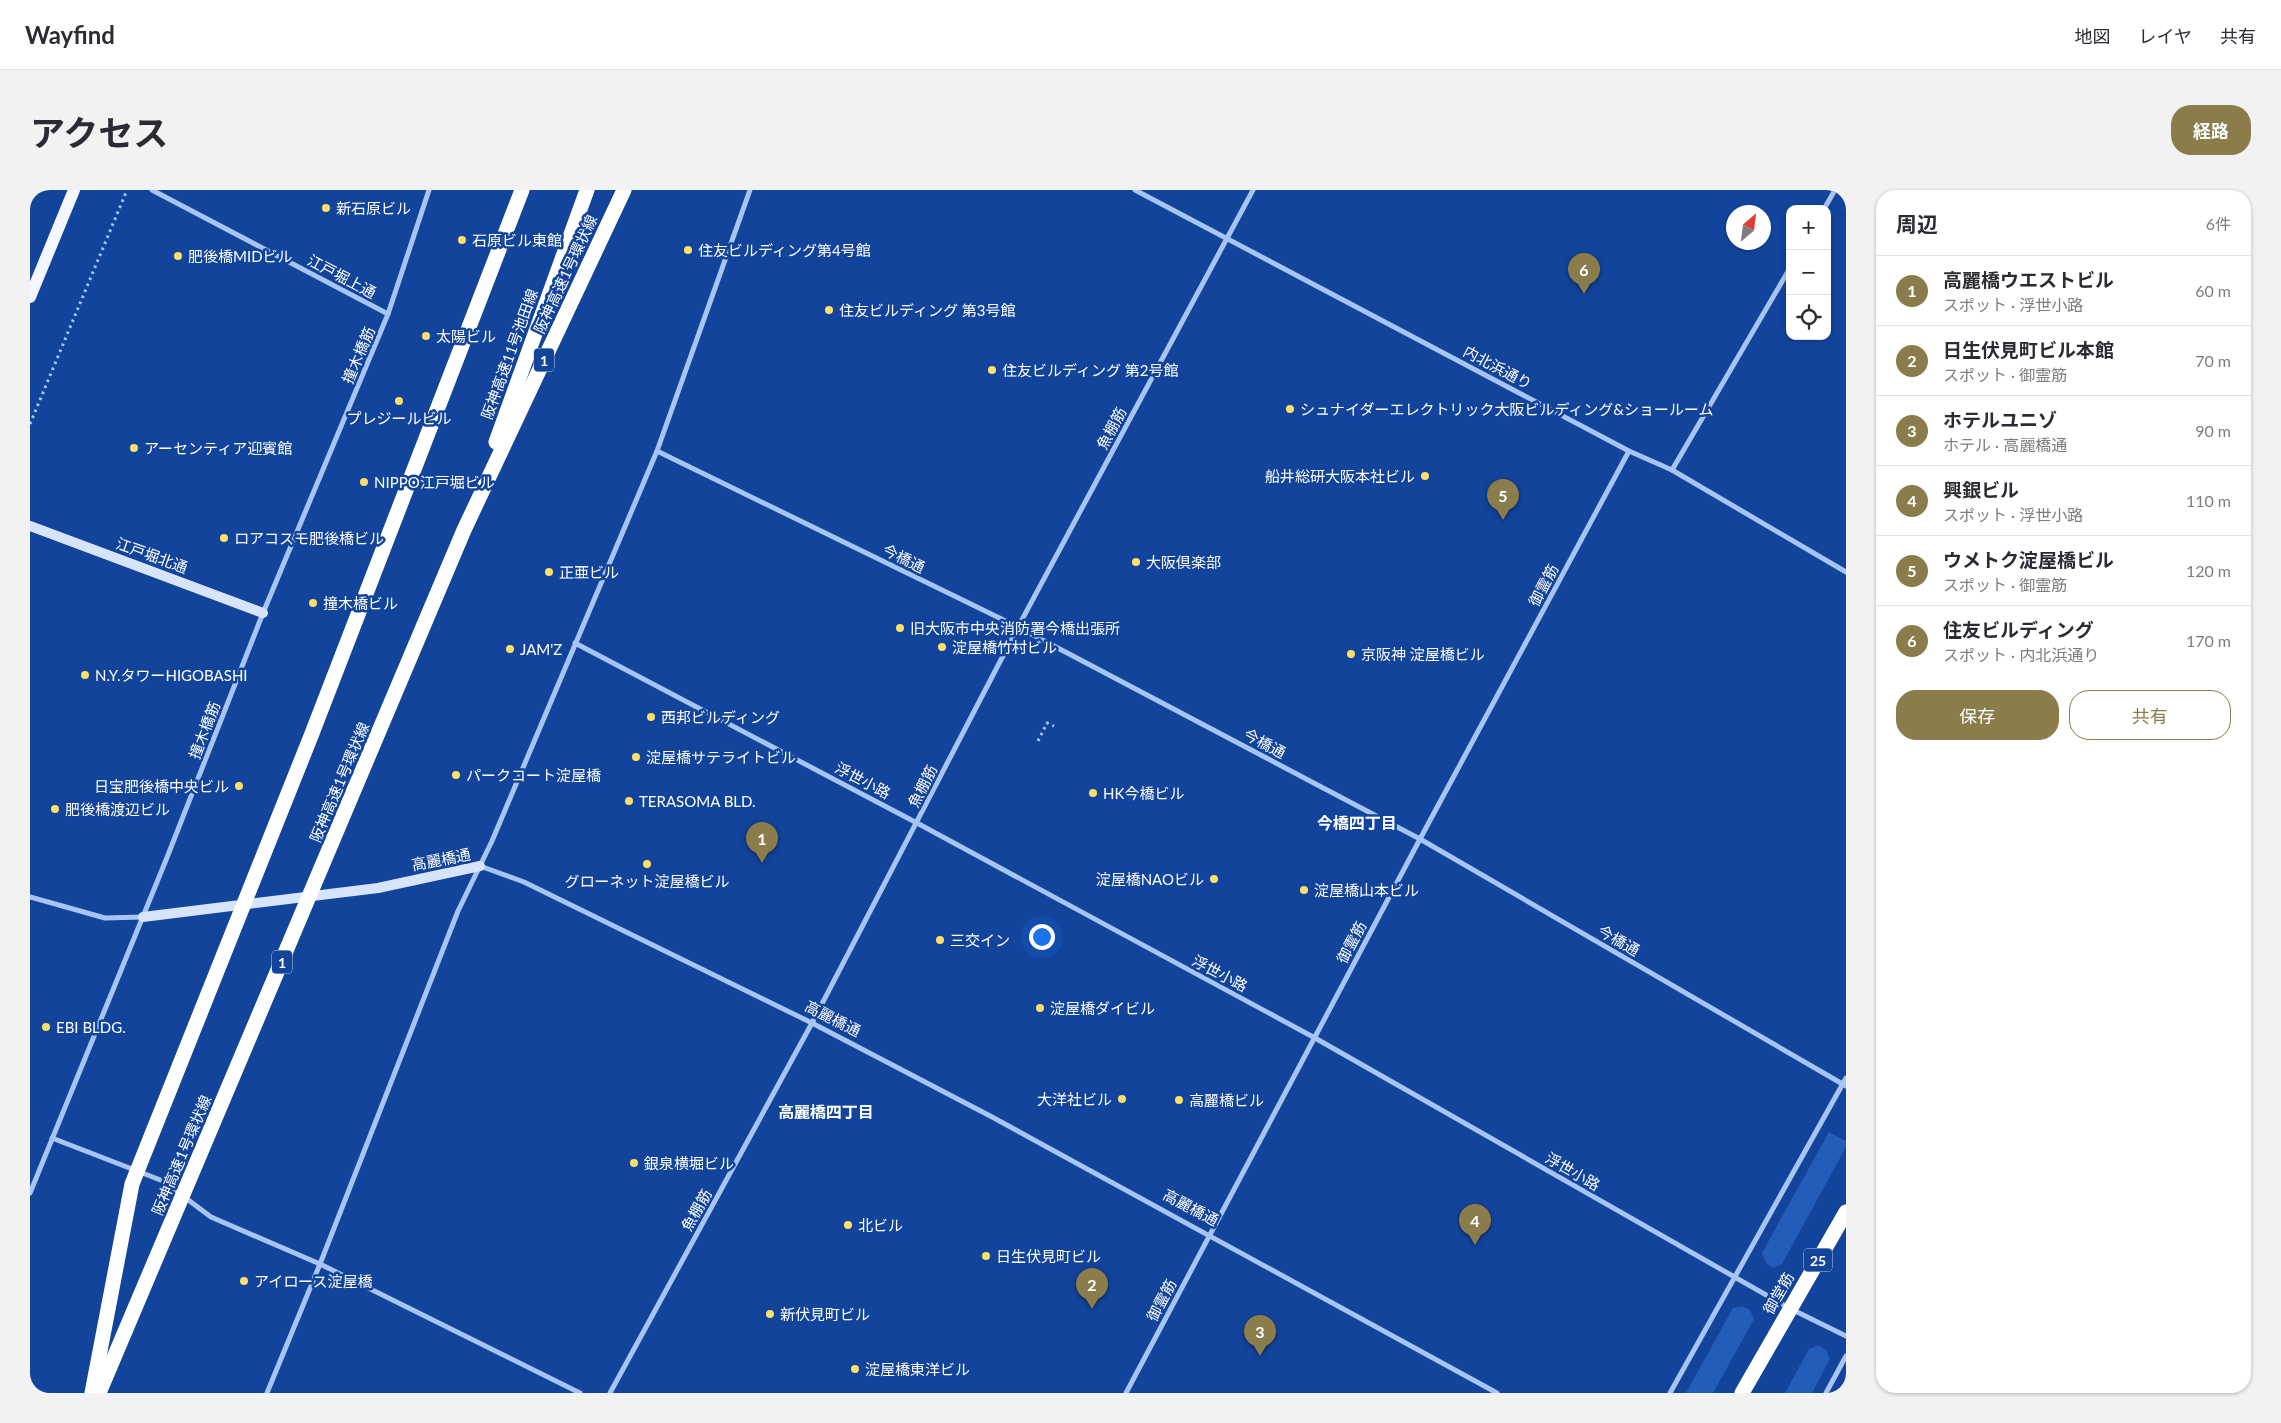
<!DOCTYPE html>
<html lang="ja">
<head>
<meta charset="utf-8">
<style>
	:root { --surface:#fff; --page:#f2f2f3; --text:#2b2b33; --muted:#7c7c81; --line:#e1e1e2; --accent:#8a7c4b }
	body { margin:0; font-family:Lato,"Noto Sans JP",sans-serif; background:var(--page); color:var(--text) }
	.controls { position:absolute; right:15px; top:15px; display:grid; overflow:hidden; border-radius:10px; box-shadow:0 1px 4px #0004 }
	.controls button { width:45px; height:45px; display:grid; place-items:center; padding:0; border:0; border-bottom:1px solid var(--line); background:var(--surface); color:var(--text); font:25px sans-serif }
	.compass { position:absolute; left:1696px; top:15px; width:45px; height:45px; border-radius:50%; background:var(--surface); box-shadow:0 1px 4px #0004; rotate:28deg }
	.you { position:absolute; left:1011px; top:746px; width:18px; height:18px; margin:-12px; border:4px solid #fff; border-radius:50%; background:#1a73e8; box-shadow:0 0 0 8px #1a73e833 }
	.badge { display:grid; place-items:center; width:32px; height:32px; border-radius:50%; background:var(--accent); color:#fff; font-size:16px; font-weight:700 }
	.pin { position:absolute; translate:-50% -41px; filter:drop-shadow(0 1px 2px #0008) }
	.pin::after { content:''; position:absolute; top:26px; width:18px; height:15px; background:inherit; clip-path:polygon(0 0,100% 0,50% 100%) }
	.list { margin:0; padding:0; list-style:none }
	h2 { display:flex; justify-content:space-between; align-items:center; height:65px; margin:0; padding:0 20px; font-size:21px }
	h2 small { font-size:16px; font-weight:400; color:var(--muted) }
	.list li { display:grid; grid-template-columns:32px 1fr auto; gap:15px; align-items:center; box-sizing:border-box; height:70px; padding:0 20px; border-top:1px solid var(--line) }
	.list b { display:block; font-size:19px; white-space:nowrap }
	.list p { margin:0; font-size:16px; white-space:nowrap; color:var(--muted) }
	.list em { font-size:16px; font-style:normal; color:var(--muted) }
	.actions { display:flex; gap:10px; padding:15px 20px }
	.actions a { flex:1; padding:11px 0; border:1px solid var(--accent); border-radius:20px; text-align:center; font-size:18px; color:var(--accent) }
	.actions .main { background:var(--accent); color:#fff }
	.icon { flex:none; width:28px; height:28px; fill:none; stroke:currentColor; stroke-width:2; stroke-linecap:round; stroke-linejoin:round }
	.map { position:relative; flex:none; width:1816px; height:1203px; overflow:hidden; border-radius:20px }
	header { display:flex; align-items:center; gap:30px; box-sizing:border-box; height:70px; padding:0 25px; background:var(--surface); border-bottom:1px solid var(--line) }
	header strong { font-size:24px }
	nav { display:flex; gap:28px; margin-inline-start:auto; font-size:18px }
	.intro { display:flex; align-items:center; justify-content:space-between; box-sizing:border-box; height:120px; padding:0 30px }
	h1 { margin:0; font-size:35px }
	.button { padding:12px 22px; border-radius:20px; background:var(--accent); color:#fff; font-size:18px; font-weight:700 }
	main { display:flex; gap:30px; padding:0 30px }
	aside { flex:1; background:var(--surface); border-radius:20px; box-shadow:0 1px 4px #0004 }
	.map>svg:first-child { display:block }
</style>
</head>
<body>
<header>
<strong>Wayfind</strong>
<nav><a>地図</a><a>レイヤ</a><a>共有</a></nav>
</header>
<div class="intro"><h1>アクセス</h1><a class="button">経路</a></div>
<main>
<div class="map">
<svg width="1816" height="1203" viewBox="0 0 1816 1203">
	<rect width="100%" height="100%" fill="#12449c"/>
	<g fill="#245cba">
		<polygon points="1799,942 1816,951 1816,957 1752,1074 1743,1078 1736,1073 1732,1063"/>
		<polygon points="1712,1116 1720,1120 1724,1129 1683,1203 1656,1203 1703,1118"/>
		<polygon points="1788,1155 1796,1160 1800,1169 1782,1203 1755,1203 1779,1159"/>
	</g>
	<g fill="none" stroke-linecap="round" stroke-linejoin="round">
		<g stroke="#a6c4f4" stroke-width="3" stroke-dasharray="2.5 4" stroke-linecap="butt">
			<polyline points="0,234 97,0"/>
			<polyline points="1008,551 1017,533 1024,536"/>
		</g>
		<g stroke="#a6c4f4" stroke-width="5">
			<polyline points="122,0 358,124"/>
			<polyline points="1105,0 1599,261 1642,280 1816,382"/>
			<polyline points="1794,19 1805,0"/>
			<polyline points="627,261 988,437 1390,649 1816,896"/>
			<polyline points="1642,280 1760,78"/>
			<polyline points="545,453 887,633 1285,848 1759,1118 1816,1146"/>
			<polyline points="450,676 494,692 782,833 964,928 1467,1203"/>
			<polyline points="0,707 75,728 113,727"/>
			<polyline points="22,948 133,991 181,1027 290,1074 550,1203"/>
			<polyline points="0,1003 136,670 233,423 358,124 399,0"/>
			<polyline points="237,1203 290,1074 428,721 462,651 627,261 720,0"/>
			<polyline points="580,1203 782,833 988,437 1223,0"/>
			<polyline points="1096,1203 1390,649 1599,261"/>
			<polyline points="1640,1203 1816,888"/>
			<polyline points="1796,1203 1816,1166"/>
		</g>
		<g stroke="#d6e4fd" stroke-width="10">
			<polyline points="0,336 233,423"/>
			<polyline points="113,727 348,698 450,676"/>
		</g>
		<polyline stroke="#f3f7ff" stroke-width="12" points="0,107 44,0"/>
		<g stroke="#fff" stroke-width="15">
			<polyline points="466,252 557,0"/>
			<polyline points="62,1203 102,994 281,546 492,0"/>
			<polyline points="69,1203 434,340 594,0"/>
			<polyline points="1712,1203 1816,1022"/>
		</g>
	</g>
	<g fill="#ffdf69" stroke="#12449c" stroke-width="2">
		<circle cx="296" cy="18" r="5"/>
		<circle cx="432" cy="50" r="5"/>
		<circle cx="658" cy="60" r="5"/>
		<circle cx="148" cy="66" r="5"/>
		<circle cx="799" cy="120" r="5"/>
		<circle cx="396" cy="146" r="5"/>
		<circle cx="962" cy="180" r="5"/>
		<circle cx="369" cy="211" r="5"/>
		<circle cx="1260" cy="219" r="5"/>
		<circle cx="104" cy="258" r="5"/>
		<circle cx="1395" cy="286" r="5"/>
		<circle cx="334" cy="292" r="5"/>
		<circle cx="194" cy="348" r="5"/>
		<circle cx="1106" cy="372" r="5"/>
		<circle cx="519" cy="382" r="5"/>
		<circle cx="283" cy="413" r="5"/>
		<circle cx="870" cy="438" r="5"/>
		<circle cx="912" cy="457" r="5"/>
		<circle cx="480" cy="459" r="5"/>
		<circle cx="1321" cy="464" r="5"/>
		<circle cx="55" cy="485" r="5"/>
		<circle cx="621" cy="527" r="5"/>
		<circle cx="606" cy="567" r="5"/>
		<circle cx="426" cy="585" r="5"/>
		<circle cx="209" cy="596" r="5"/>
		<circle cx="1063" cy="603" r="5"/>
		<circle cx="599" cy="611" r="5"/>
		<circle cx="25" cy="619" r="5"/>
		<circle cx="617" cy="674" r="5"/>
		<circle cx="1184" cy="689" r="5"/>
		<circle cx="1274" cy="700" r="5"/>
		<circle cx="910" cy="750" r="5"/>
		<circle cx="1010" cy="818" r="5"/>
		<circle cx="16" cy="837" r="5"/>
		<circle cx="1092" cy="909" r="5"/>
		<circle cx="1149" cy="910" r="5"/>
		<circle cx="604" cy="973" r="5"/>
		<circle cx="818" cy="1035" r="5"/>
		<circle cx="956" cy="1066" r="5"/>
		<circle cx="214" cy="1091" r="5"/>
		<circle cx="740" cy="1124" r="5"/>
		<circle cx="825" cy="1179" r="5"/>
	</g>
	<g text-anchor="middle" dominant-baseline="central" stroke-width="5" stroke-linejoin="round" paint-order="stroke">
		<g fill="#12449c" stroke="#b8c7e1" stroke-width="1">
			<rect x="504" y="158.5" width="20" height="23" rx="4"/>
			<rect x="242" y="760.5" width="20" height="23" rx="4"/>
			<rect x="1774" y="1058.5" width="28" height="23" rx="4"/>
		</g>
		<g font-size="14" font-weight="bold" fill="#fff">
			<text x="514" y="170">1</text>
			<text x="252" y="772">1</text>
			<text x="1788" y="1070">25</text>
		</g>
		<g font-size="15" fill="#fff" stroke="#12449c" text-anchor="start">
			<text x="306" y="18">新石原ビル</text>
			<text x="442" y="50">石原ビル東館</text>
			<text x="668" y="60">住友ビルディング第4号館</text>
			<text x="158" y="66">肥後橋MIDビル</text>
			<text x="809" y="120">住友ビルディング 第3号館</text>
			<text x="406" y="146">太陽ビル</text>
			<text x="972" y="180">住友ビルディング 第2号館</text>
			<text x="1270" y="219">シュナイダーエレクトリック大阪ビルディング&amp;ショールーム</text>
			<text x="369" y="228" text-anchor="middle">プレジールビル</text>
			<text x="114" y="258">アーセンティア迎賓館</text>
			<text x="1385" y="286" text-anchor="end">船井総研大阪本社ビル</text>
			<text x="344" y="292">NIPPO江戸堀ビル</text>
			<text x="204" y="348">ロアコスモ肥後橋ビル</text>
			<text x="1116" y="372">大阪倶楽部</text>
			<text x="529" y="382">正亜ビル</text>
			<text x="293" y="413">撞木橋ビル</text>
			<text x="880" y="438">旧大阪市中央消防署今橋出張所</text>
			<text x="922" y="457">淀屋橋竹村ビル</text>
			<text x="490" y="459">JAM'Z</text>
			<text x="1331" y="464">京阪神 淀屋橋ビル</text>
			<text x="65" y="485">N.Y.タワーHIGOBASHI</text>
			<text x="631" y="527">西邦ビルディング</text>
			<text x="616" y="567">淀屋橋サテライトビル</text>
			<text x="436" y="585">パークコート淀屋橋</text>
			<text x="199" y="596" text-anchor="end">日宝肥後橋中央ビル</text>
			<text x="1073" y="603">HK今橋ビル</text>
			<text x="609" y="611">TERASOMA BLD.</text>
			<text x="35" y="619">肥後橋渡辺ビル</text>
			<text x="1174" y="689" text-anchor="end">淀屋橋NAOビル</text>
			<text x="617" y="691" text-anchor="middle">グローネット淀屋橋ビル</text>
			<text x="1284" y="700">淀屋橋山本ビル</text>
			<text x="920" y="750">三交イン</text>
			<text x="1020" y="818">淀屋橋ダイビル</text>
			<text x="26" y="837">EBI BLDG.</text>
			<text x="1082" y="909" text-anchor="end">大洋社ビル</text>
			<text x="1159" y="910">高麗橋ビル</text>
			<text x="614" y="973">銀泉横堀ビル</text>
			<text x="828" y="1035">北ビル</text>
			<text x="966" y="1066">日生伏見町ビル</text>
			<text x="224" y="1091">アイロース淀屋橋</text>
			<text x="750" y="1124">新伏見町ビル</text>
			<text x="835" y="1179">淀屋橋東洋ビル</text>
		</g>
		<g font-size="15" fill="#fff" stroke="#12449c">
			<text transform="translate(535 84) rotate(-65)">阪神高速1号環状線</text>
			<text transform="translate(312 86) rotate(28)">江戸堀上通</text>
			<text transform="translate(479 164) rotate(-70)">阪神高速11号池田線</text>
			<text transform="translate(328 165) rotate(-67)">撞木橋筋</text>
			<text transform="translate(1468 177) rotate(28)">内北浜通り</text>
			<text transform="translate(1081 238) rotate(-62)">魚棚筋</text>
			<text transform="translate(122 365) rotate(20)">江戸堀北通</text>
			<text transform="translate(874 368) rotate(26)">今橋通</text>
			<text transform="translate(1513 395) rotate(-62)">御霊筋</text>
			<text transform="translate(174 540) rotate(-69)">撞木橋筋</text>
			<text transform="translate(1235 553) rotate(28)">今橋通</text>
			<text transform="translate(833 590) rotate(28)">浮世小路</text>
			<text transform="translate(309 592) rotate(-67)">阪神高速1号環状線</text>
			<text transform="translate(892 596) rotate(-63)">魚棚筋</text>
			<text transform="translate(411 669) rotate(-11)">高麗橋通</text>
			<text transform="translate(1589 750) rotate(30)">今橋通</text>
			<text transform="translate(1321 752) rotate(-62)">御霊筋</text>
			<text transform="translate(1190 783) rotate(28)">浮世小路</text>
			<text transform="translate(803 828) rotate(27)">高麗橋通</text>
			<text transform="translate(151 965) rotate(-67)">阪神高速1号環状線</text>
			<text transform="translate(1543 981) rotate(30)">浮世小路</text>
			<text transform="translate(1161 1017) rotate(28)">高麗橋通</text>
			<text transform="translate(666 1020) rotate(-61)">魚棚筋</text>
			<text transform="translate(1748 1103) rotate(-60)">御堂筋</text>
			<text transform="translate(1131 1110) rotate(-62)">御霊筋</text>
		</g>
		<g font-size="16" font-weight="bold" fill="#fff" stroke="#12449c">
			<text x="1327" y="632">今橋四丁目</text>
			<text x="796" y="921">高麗橋四丁目</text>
		</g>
	</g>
</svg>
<div class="controls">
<button>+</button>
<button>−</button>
<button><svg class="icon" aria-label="locate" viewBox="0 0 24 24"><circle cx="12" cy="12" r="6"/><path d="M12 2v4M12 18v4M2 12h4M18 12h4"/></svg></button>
</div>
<svg class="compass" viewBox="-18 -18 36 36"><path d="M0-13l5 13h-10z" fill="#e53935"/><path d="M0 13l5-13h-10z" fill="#7c7c81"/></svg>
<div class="you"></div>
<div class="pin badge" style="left:732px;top:673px">1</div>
<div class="pin badge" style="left:1062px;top:1119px">2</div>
<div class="pin badge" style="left:1230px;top:1166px">3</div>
<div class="pin badge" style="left:1445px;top:1055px">4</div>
<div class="pin badge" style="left:1473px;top:330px">5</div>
<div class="pin badge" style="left:1554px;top:104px">6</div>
</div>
<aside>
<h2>周辺<small>6件</small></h2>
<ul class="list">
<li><span class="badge">1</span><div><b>高麗橋ウエストビル</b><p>スポット · 浮世小路</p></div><em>60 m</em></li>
<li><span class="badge">2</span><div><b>日生伏見町ビル本館</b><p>スポット · 御霊筋</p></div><em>70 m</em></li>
<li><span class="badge">3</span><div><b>ホテルユニゾ</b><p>ホテル · 高麗橋通</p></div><em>90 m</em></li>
<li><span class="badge">4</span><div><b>興銀ビル</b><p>スポット · 浮世小路</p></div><em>110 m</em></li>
<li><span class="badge">5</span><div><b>ウメトク淀屋橋ビル</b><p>スポット · 御霊筋</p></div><em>120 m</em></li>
<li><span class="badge">6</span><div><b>住友ビルディング</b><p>スポット · 内北浜通り</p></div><em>170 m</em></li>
</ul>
<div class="actions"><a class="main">保存</a><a>共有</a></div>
</aside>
</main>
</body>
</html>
